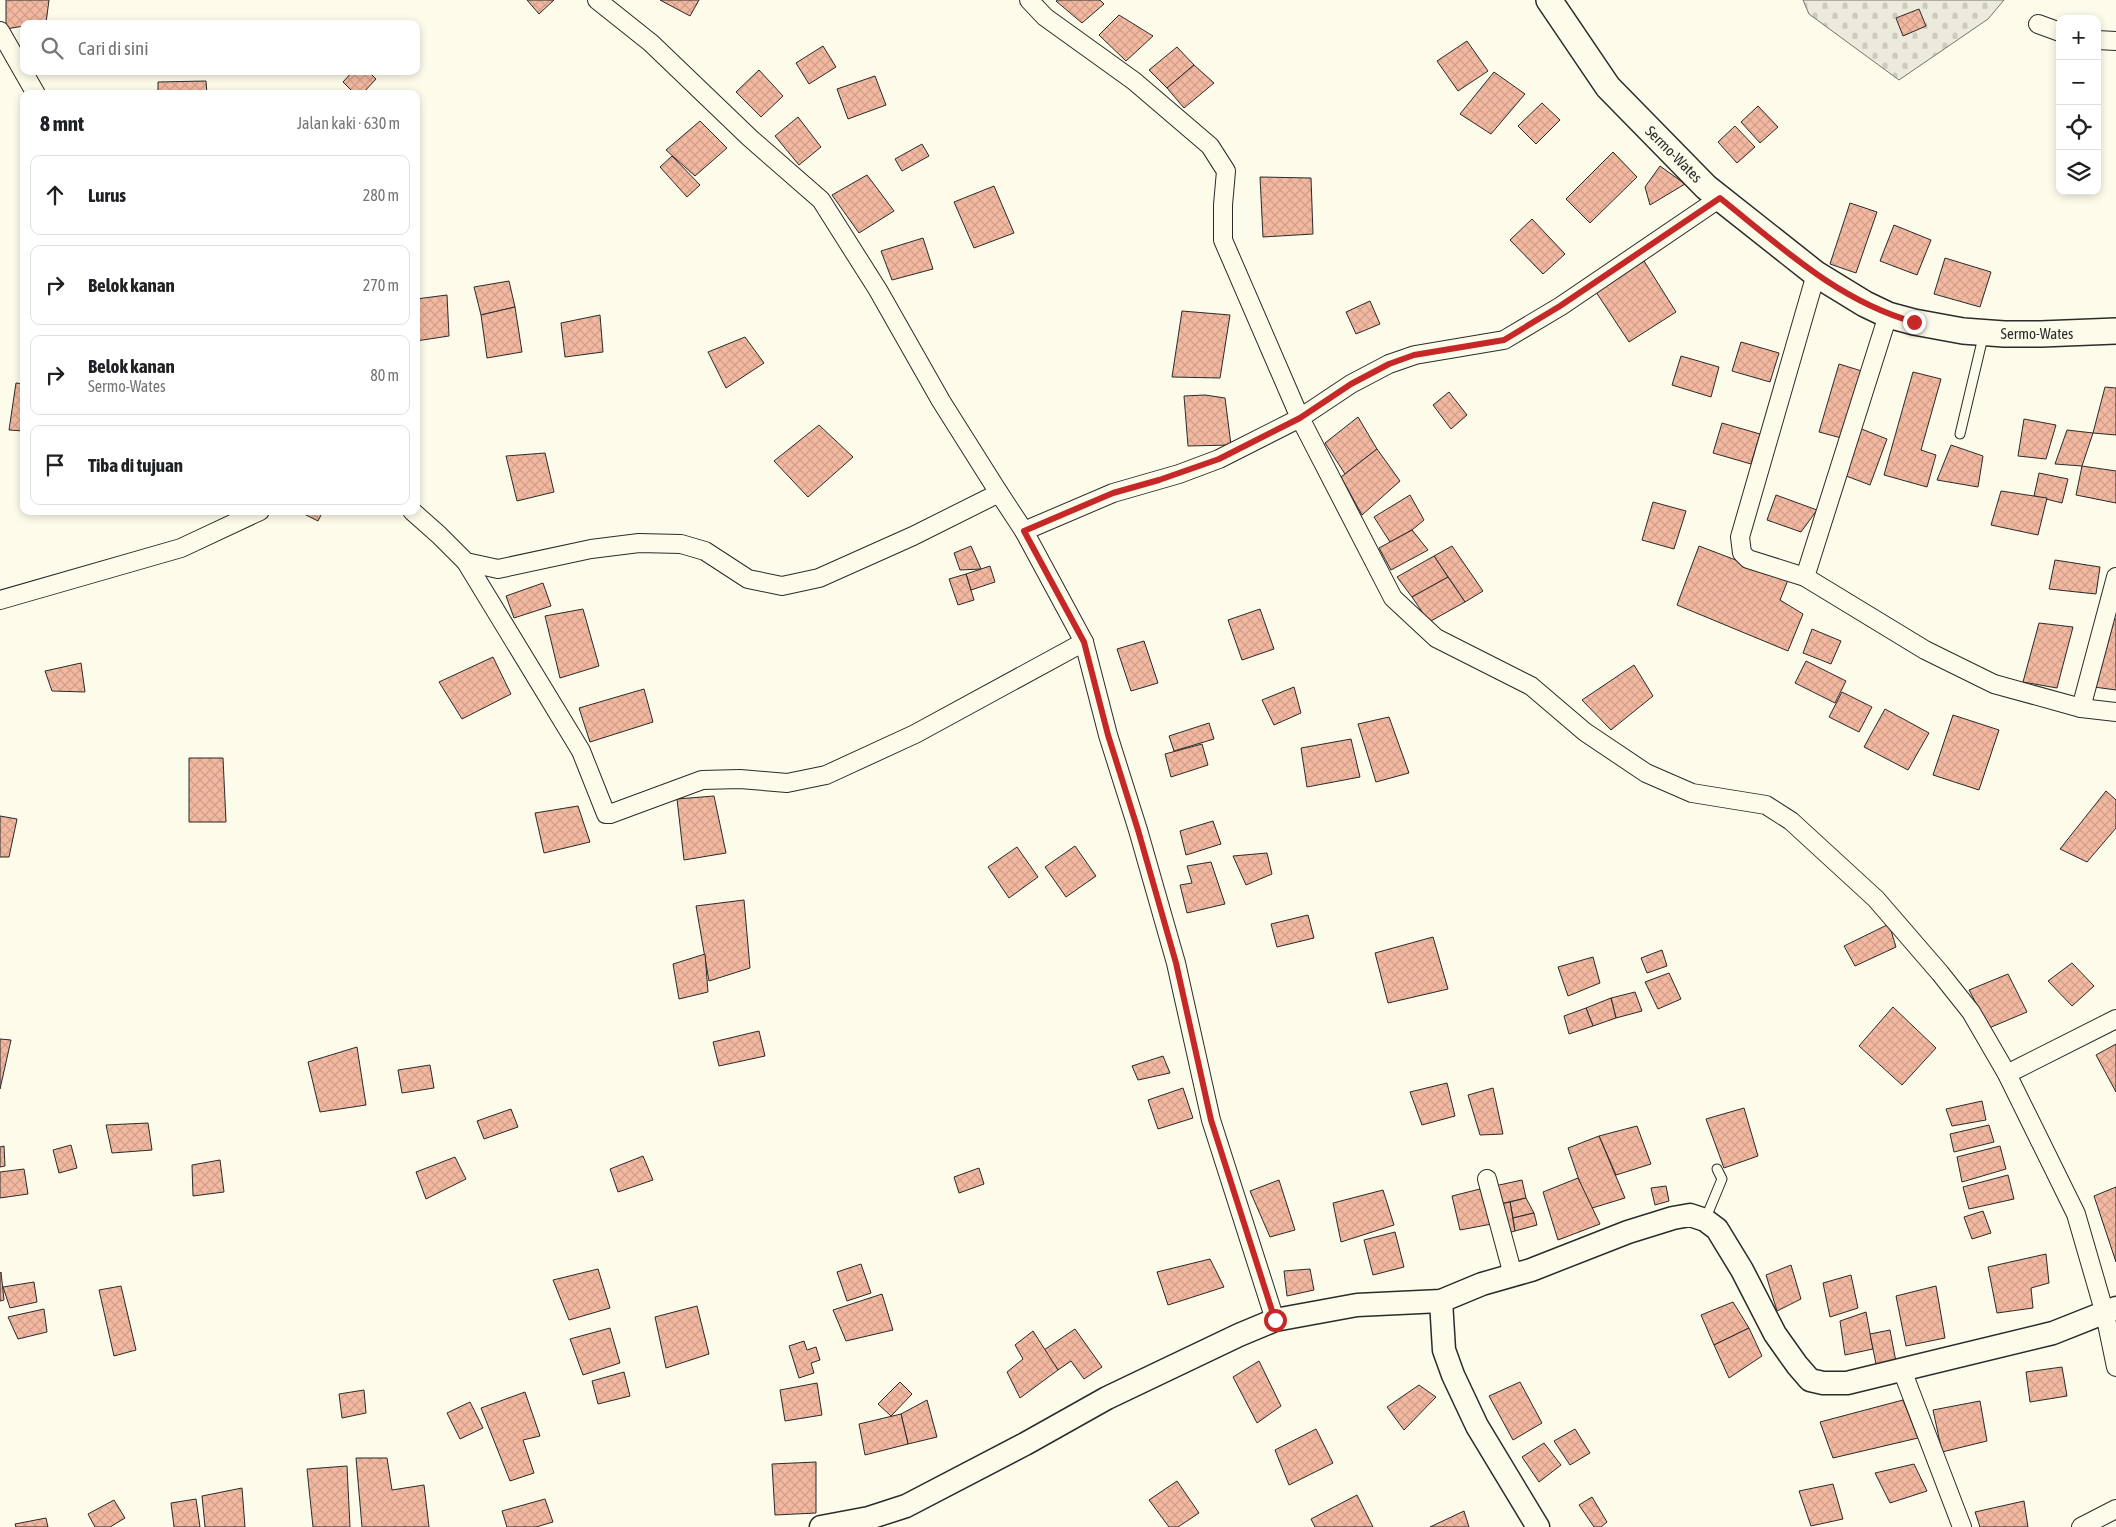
<!DOCTYPE html>
<html lang="id">
<head>
<meta charset="utf-8">
<style>
	:root { --surface:#fff; --page:#f2f2f2; --text:#202124; --muted:#757577; --line:#e0e0e0 }
	body { margin:0; font-family:"Asap Condensed",sans-serif; background:var(--page); color:var(--text) }
	.controls { position:absolute; right:15px; top:15px; display:grid; overflow:hidden; border-radius:10px; box-shadow:0 2px 8px #0003 }
	.controls button { width:45px; height:45px; display:grid; place-items:center; padding:0; border:0; border-bottom:1px solid var(--line); background:var(--surface); color:var(--text); font:25px sans-serif }
	.stop { position:absolute; width:15px; height:15px; margin:-11px; border:4px solid #c62828; border-radius:50%; background:#fff }
	.stop.end { background:#c62828; border-color:#fff; box-shadow:0 1px 5px #0008 }
	.list { margin:0; padding:0; list-style:none }
	h2 { display:flex; justify-content:space-between; align-items:center; height:65px; margin:0; padding:0 20px; font-size:21px }
	h2 small { font-size:16px; font-weight:400; color:var(--muted) }
	.list li { display:grid; grid-template-columns:32px 1fr auto; gap:15px; align-items:center; box-sizing:border-box; height:80px; margin:0 10px 10px; padding:0 10px; border:1px solid var(--line); border-radius:10px }
	.list b { display:block; font-size:19px; white-space:nowrap }
	.list p { margin:0; font-size:16px; white-space:nowrap; color:var(--muted) }
	.list em { font-size:16px; font-style:normal; color:var(--muted) }
	.icon { flex:none; width:28px; height:28px; fill:none; stroke:currentColor; stroke-width:2; stroke-linecap:round; stroke-linejoin:round }
	.map { position:relative; flex:none; width:2116px; height:1527px; overflow:hidden }
	.search { position:absolute; background:var(--surface); box-shadow:0 2px 8px #0003; left:20px; top:20px; width:400px; height:55px; display:flex; align-items:center; gap:12px; box-sizing:border-box; padding:0 18px; border-radius:10px; color:var(--muted); font-size:19px }
	.panel { position:absolute; background:var(--surface); box-shadow:0 2px 8px #0003; left:20px; top:90px; width:400px; height:425px; border-radius:10px }
	.map>svg:first-child { display:block }
</style>
</head>
<body>
<div class="map">
<svg width="2116" height="1527" viewBox="0 0 2116 1527">
	<defs>
		<pattern id="cemetery-stones" width="16" height="16" patternUnits="userSpaceOnUse" patternTransform="scale(1.25)"><rect width="16" height="16" fill="#ecebdb"/><path d="M2 7V4a2 2 0 0 1 4 0v3zM10 15v-3a2 2 0 0 1 4 0v3z" fill="#cbcabc"/></pattern>
		<pattern id="building-cross-hatch" width="8" height="8" patternUnits="userSpaceOnUse" patternTransform="scale(1.25)"><rect width="8" height="8" fill="#f2b8a0"/><path d="M0 0l8 8M0 8l8-8" fill="none" stroke="#d09e8a"/></pattern>
	</defs>
	<rect width="100%" height="100%" fill="#fdfbea"/>
	<polygon fill="url(#cemetery-stones)" stroke="#74746e" points="1803,0 2004,0 1988,19 1899,80 1809,14"/>
	<g fill="url(#building-cross-hatch)" stroke="#2b2b2b">
		<polygon points="6,0 49,0 46,23 24,24 24,26 6,29"/>
		<polygon points="527,0 554,0 539,14"/>
		<polygon points="660,0 699,0 690,16"/>
		<polygon points="1058,0 1100,0 1104,4 1082,23 1056,1"/>
		<polygon points="1919,9 1926,26 1903,36 1896,18"/>
		<polygon points="1119,15 1153,36 1126,61 1099,35"/>
		<polygon points="1467,41 1488,71 1458,91 1437,61"/>
		<polygon points="823,46 836,67 809,84 796,63"/>
		<polygon points="1177,47 1194,65 1167,88 1149,70"/>
		<polygon points="1194,65 1214,83 1184,108 1167,88"/>
		<polygon points="759,70 783,96 761,117 736,92"/>
		<polygon points="353,71 368,71 376,79 362,94 355,94 343,82"/>
		<polygon points="1494,72 1525,94 1491,134 1460,114"/>
		<polygon points="875,76 886,105 848,119 837,89"/>
		<polygon points="206,81 207,94 158,94 158,82"/>
		<polygon points="1542,103 1560,120 1536,144 1518,126"/>
		<polygon points="1758,106 1778,127 1760,143 1741,122"/>
		<polygon points="798,117 821,147 799,165 775,136"/>
		<polygon points="700,121 727,148 695,176 666,150"/>
		<polygon points="1735,126 1755,147 1737,163 1718,142"/>
		<polygon points="922,144 929,156 902,171 895,159"/>
		<polygon points="1613,152 1637,177 1590,223 1566,199"/>
		<polygon points="672,156 700,185 687,197 660,167"/>
		<polygon points="1660,166 1685,184 1650,205 1645,187"/>
		<polygon points="867,175 894,211 859,233 832,195"/>
		<polygon points="1260,177 1311,178 1313,234 1263,237"/>
		<polygon points="994,186 1014,233 974,248 954,202"/>
		<polygon points="1850,203 1877,212 1856,273 1830,264"/>
		<polygon points="1532,219 1565,254 1543,274 1510,240"/>
		<polygon points="1894,225 1931,240 1917,275 1880,261"/>
		<polygon points="923,238 933,269 892,280 881,251"/>
		<polygon points="1945,258 1991,272 1980,307 1934,294"/>
		<polygon points="1644,261 1676,312 1629,342 1596,292"/>
		<polygon points="509,281 515,307 481,315 474,287"/>
		<polygon points="447,295 449,336 416,341 416,299"/>
		<polygon points="1370,301 1380,324 1356,334 1346,312"/>
		<polygon points="515,307 522,352 487,358 481,315"/>
		<polygon points="1182,311 1230,315 1220,378 1172,377"/>
		<polygon points="600,315 603,352 565,357 561,323"/>
		<polygon points="745,337 764,363 726,388 708,352"/>
		<polygon points="1741,342 1779,353 1770,382 1732,371"/>
		<polygon points="1681,356 1719,367 1711,397 1672,385"/>
		<polygon points="1839,364 1865,372 1845,439 1819,432"/>
		<polygon points="1913,372 1941,379 1921,450 1936,455 1927,487 1884,475"/>
		<polygon points="16,383 24,384 24,431 9,430"/>
		<polygon points="2105,387 2116,388 2116,435 2093,433"/>
		<polygon points="1449,392 1467,415 1451,429 1433,405"/>
		<polygon points="1205,395 1225,398 1231,445 1188,446 1184,396"/>
		<polygon points="1358,417 1377,449 1345,474 1325,443"/>
		<polygon points="2024,419 2056,425 2046,459 2018,456"/>
		<polygon points="1722,423 1760,434 1751,464 1713,453"/>
		<polygon points="819,425 853,457 808,497 774,461"/>
		<polygon points="1859,428 1887,439 1870,485 1841,474"/>
		<polygon points="2067,430 2093,433 2082,466 2055,464"/>
		<polygon points="1951,445 1983,456 1978,487 1937,480"/>
		<polygon points="1377,449 1400,481 1362,515 1341,477"/>
		<polygon points="545,453 554,492 517,501 506,456"/>
		<polygon points="2082,466 2116,471 2116,503 2076,495"/>
		<polygon points="2039,473 2068,479 2062,503 2034,496"/>
		<polygon points="2001,491 2047,498 2038,535 1991,525"/>
		<polygon points="1410,495 1424,520 1412,530 1390,542 1374,517"/>
		<polygon points="1776,495 1817,510 1801,532 1767,520"/>
		<polygon points="1653,502 1686,511 1674,549 1642,540"/>
		<polygon points="298,511 323,511 318,521"/>
		<polygon points="1412,530 1428,550 1391,570 1379,548"/>
		<polygon points="971,546 981,569 960,570 954,553"/>
		<polygon points="1452,546 1483,591 1465,602 1434,556"/>
		<polygon points="1699,546 1788,580 1780,600 1803,614 1788,651 1677,605"/>
		<polygon points="1434,556 1448,577 1412,597 1397,577"/>
		<polygon points="2055,560 2100,567 2096,594 2049,589"/>
		<polygon points="990,566 995,582 971,590 966,574"/>
		<polygon points="966,574 974,600 958,605 949,579"/>
		<polygon points="1448,577 1465,602 1429,622 1412,597"/>
		<polygon points="543,583 551,606 514,618 506,596"/>
		<polygon points="583,609 599,666 560,678 545,616"/>
		<polygon points="1260,609 1274,649 1242,660 1228,620"/>
		<polygon points="2111,618 2116,619 2116,690 2094,687"/>
		<polygon points="2039,623 2073,627 2057,688 2023,682"/>
		<polygon points="1812,629 1841,641 1831,664 1803,653"/>
		<polygon points="1144,641 1158,683 1131,691 1117,649"/>
		<polygon points="493,657 511,694 462,719 439,682"/>
		<polygon points="1806,661 1846,681 1835,703 1795,683"/>
		<polygon points="81,663 85,692 52,691 45,671"/>
		<polygon points="1634,665 1653,696 1611,730 1582,700"/>
		<polygon points="1294,687 1301,713 1274,725 1262,700"/>
		<polygon points="644,689 653,722 590,742 579,708"/>
		<polygon points="1842,692 1872,707 1859,732 1829,717"/>
		<polygon points="1885,709 1929,733 1908,770 1864,747"/>
		<polygon points="1953,715 1999,730 1979,790 1933,775"/>
		<polygon points="1389,717 1409,773 1376,782 1358,724"/>
		<polygon points="1209,723 1214,739 1174,751 1169,736"/>
		<polygon points="1351,739 1360,777 1307,787 1301,748"/>
		<polygon points="1202,744 1208,765 1171,777 1165,754"/>
		<polygon points="189,758 223,758 226,822 189,822"/>
		<polygon points="2106,791 2116,800 2116,828 2087,862 2060,849"/>
		<polygon points="714,796 726,853 684,860 677,799"/>
		<polygon points="578,806 590,842 544,853 535,813"/>
		<polygon points="0,816 17,819 9,857 0,857"/>
		<polygon points="1213,821 1221,844 1186,855 1180,831"/>
		<polygon points="1075,846 1096,876 1066,897 1045,867"/>
		<polygon points="1017,847 1038,877 1009,898 988,867"/>
		<polygon points="1267,853 1272,874 1246,885 1233,856"/>
		<polygon points="1211,862 1225,904 1187,913 1180,885 1192,883 1187,866"/>
		<polygon points="744,900 750,968 709,981 696,906"/>
		<polygon points="1308,915 1314,938 1277,947 1271,924"/>
		<polygon points="1889,924 1896,947 1855,966 1844,946"/>
		<polygon points="1433,937 1448,989 1388,1003 1375,953"/>
		<polygon points="1662,950 1667,966 1647,973 1641,958"/>
		<polygon points="705,954 708,992 679,999 673,964"/>
		<polygon points="1593,957 1600,983 1568,996 1558,967"/>
		<polygon points="2072,963 2094,986 2072,1006 2048,981"/>
		<polygon points="1669,973 1681,999 1658,1009 1645,982"/>
		<polygon points="2008,974 2027,1012 1989,1028 1969,990"/>
		<polygon points="1635,992 1642,1011 1616,1018 1611,998"/>
		<polygon points="1611,998 1616,1018 1593,1026 1586,1008"/>
		<polygon points="1893,1007 1936,1048 1902,1085 1859,1046"/>
		<polygon points="1586,1008 1593,1026 1569,1034 1564,1016"/>
		<polygon points="759,1031 765,1056 719,1066 713,1042"/>
		<polygon points="0,1039 11,1040 0,1089"/>
		<polygon points="2116,1044 2116,1092 2096,1055"/>
		<polygon points="357,1047 366,1105 320,1112 308,1062"/>
		<polygon points="1163,1056 1170,1073 1138,1080 1132,1066"/>
		<polygon points="430,1065 434,1088 402,1093 398,1070"/>
		<polygon points="1447,1083 1455,1116 1422,1125 1410,1092"/>
		<polygon points="1183,1088 1193,1118 1158,1129 1148,1100"/>
		<polygon points="1493,1088 1503,1134 1480,1135 1468,1095"/>
		<polygon points="1982,1101 1986,1120 1952,1126 1946,1109"/>
		<polygon points="1744,1108 1758,1156 1724,1168 1706,1119"/>
		<polygon points="511,1109 518,1127 484,1139 477,1121"/>
		<polygon points="148,1123 152,1150 112,1153 106,1125"/>
		<polygon points="1989,1125 1994,1142 1954,1152 1950,1134"/>
		<polygon points="1637,1126 1651,1164 1616,1175 1599,1136"/>
		<polygon points="1599,1136 1625,1198 1589,1209 1568,1148"/>
		<polygon points="71,1145 77,1168 59,1173 53,1150"/>
		<polygon points="4,1146 5,1166 0,1167 0,1147"/>
		<polygon points="2000,1146 2006,1169 1962,1182 1957,1157"/>
		<polygon points="643,1156 653,1180 618,1192 610,1169"/>
		<polygon points="455,1157 466,1179 426,1199 416,1172"/>
		<polygon points="220,1160 224,1192 193,1196 192,1165"/>
		<polygon points="979,1168 984,1184 959,1193 954,1177"/>
		<polygon points="24,1169 28,1194 0,1198 0,1172"/>
		<polygon points="2008,1175 2014,1199 1969,1209 1963,1187"/>
		<polygon points="1578,1178 1600,1224 1558,1240 1543,1192"/>
		<polygon points="1279,1180 1295,1230 1270,1237 1250,1191"/>
		<polygon points="1522,1180 1526,1198 1496,1205 1490,1187"/>
		<polygon points="1666,1186 1669,1201 1655,1205 1651,1188"/>
		<polygon points="1488,1187 1497,1223 1460,1230 1452,1196"/>
		<polygon points="2116,1187 2116,1262 2094,1196"/>
		<polygon points="1383,1190 1394,1225 1341,1242 1333,1203"/>
		<polygon points="1526,1198 1534,1213 1513,1218 1510,1202"/>
		<polygon points="1510,1202 1515,1231 1504,1234 1496,1205"/>
		<polygon points="1983,1211 1991,1233 1972,1239 1964,1217"/>
		<polygon points="1534,1213 1537,1225 1515,1231 1513,1218"/>
		<polygon points="1395,1232 1404,1267 1373,1275 1364,1240"/>
		<polygon points="2046,1254 2049,1283 2031,1288 2033,1308 1997,1313 1988,1267"/>
		<polygon points="1210,1259 1224,1287 1168,1305 1157,1272"/>
		<polygon points="861,1264 871,1293 847,1301 837,1272"/>
		<polygon points="1791,1265 1801,1299 1777,1311 1766,1275"/>
		<polygon points="598,1269 610,1308 569,1320 553,1280"/>
		<polygon points="1310,1269 1314,1290 1287,1296 1284,1271"/>
		<polygon points="1,1272 4,1300 0,1301 0,1273"/>
		<polygon points="1851,1275 1858,1308 1830,1317 1823,1283"/>
		<polygon points="34,1282 37,1302 10,1308 3,1287"/>
		<polygon points="121,1286 136,1350 114,1356 99,1290"/>
		<polygon points="1936,1286 1945,1338 1906,1346 1896,1296"/>
		<polygon points="882,1294 893,1330 846,1341 833,1310"/>
		<polygon points="1733,1302 1749,1328 1714,1345 1701,1315"/>
		<polygon points="697,1306 709,1354 666,1368 655,1317"/>
		<polygon points="44,1309 47,1332 18,1339 8,1317"/>
		<polygon points="1866,1312 1873,1349 1845,1355 1840,1321"/>
		<polygon points="610,1328 620,1363 583,1375 570,1339"/>
		<polygon points="1749,1328 1762,1356 1729,1378 1714,1345"/>
		<polygon points="1075,1329 1102,1367 1084,1379 1071,1361 1058,1370 1044,1350"/>
		<polygon points="1890,1330 1896,1362 1876,1364 1870,1334"/>
		<polygon points="1033,1331 1058,1370 1020,1398 1007,1372 1023,1359 1015,1345"/>
		<polygon points="804,1341 807,1350 816,1347 820,1360 811,1363 814,1373 799,1378 789,1346"/>
		<polygon points="1259,1361 1281,1406 1257,1423 1233,1377"/>
		<polygon points="2062,1367 2067,1396 2030,1402 2026,1372"/>
		<polygon points="624,1372 630,1396 598,1404 592,1381"/>
		<polygon points="900,1382 912,1394 891,1416 878,1404"/>
		<polygon points="1520,1382 1542,1423 1513,1440 1489,1396"/>
		<polygon points="817,1383 822,1415 785,1421 780,1390"/>
		<polygon points="1419,1385 1436,1397 1404,1430 1387,1407"/>
		<polygon points="364,1390 366,1413 342,1418 339,1394"/>
		<polygon points="525,1392 540,1436 523,1440 534,1473 510,1481 481,1408"/>
		<polygon points="927,1400 937,1437 908,1444 901,1414"/>
		<polygon points="1903,1400 1918,1438 1833,1458 1820,1422"/>
		<polygon points="1980,1401 1987,1441 1942,1452 1933,1410"/>
		<polygon points="470,1402 483,1428 460,1439 447,1413"/>
		<polygon points="901,1414 908,1444 865,1455 859,1424"/>
		<polygon points="1316,1429 1333,1463 1289,1485 1275,1450"/>
		<polygon points="1575,1429 1590,1453 1570,1465 1554,1441"/>
		<polygon points="1544,1443 1561,1465 1539,1482 1522,1457"/>
		<polygon points="356,1458 387,1458 392,1490 424,1485 429,1527 362,1527"/>
		<polygon points="816,1462 816,1513 775,1515 772,1464"/>
		<polygon points="1914,1464 1927,1491 1890,1503 1875,1473"/>
		<polygon points="347,1466 350,1527 313,1527 307,1469"/>
		<polygon points="1177,1481 1199,1513 1178,1527 1169,1527 1149,1500"/>
		<polygon points="1833,1484 1843,1519 1811,1526 1799,1491"/>
		<polygon points="242,1488 245,1527 205,1527 202,1496"/>
		<polygon points="1357,1495 1373,1527 1315,1527 1311,1519"/>
		<polygon points="1592,1497 1607,1522 1601,1527 1594,1527 1579,1505"/>
		<polygon points="196,1499 200,1527 174,1527 171,1503"/>
		<polygon points="545,1499 553,1522 536,1527 507,1527 502,1511"/>
		<polygon points="114,1500 125,1518 110,1527 95,1527 88,1514"/>
		<polygon points="2024,1501 2028,1527 1980,1527 1975,1512"/>
		<polygon points="1464,1511 1469,1527 1430,1527"/>
		<polygon points="46,1518 48,1527 16,1527 15,1524"/>
	</g>
	<g fill="none" stroke-linecap="round" stroke-linejoin="round">
		<g stroke="#2b2b2b" stroke-width="11">
			<g id="service">
				<polyline points="1960,434 1984,333"/>
				<polyline points="1705,1220 1722,1179 1717,1169"/>
			</g>
		</g>
		<g stroke="#2b2b2b" stroke-width="20">
			<g id="minor">
				<polyline points="597,0 651,43 750,138 821,200 878,290 941,401 999,493"/>
				<polyline points="2038,24 2060,32"/>
				<polyline points="0,31 36,94"/>
				<polyline points="2097,40 2116,41"/>
				<polyline points="1720,198 1561,306 1504,340 1415,355 1389,364 1351,384 1300,418 1393,598 1436,638 1531,686 1585,732 1646,773 1692,793 1766,805 1791,821 1876,899 1940,973 1971,1012 2007,1074 2076,1214 2105,1314 2116,1367"/>
				<polyline points="1816,274 1740,537 1742,553 1748,559 1805,577 1925,650 1994,684 2081,708 2116,712"/>
				<polyline points="412,511 439,535 466,562 498,569 591,549 639,543 681,544 705,551 748,579 782,586 819,578 913,536 999,493 1024,531 1084,642 1108,735 1138,830 1176,963 1211,1120 1275,1320"/>
				<polyline points="1024,531 1113,493 1179,474 1219,459 1300,418 1223,240 1223,205 1226,171 1210,146 1134,81 1045,17 1029,0"/>
				<polyline points="466,562 581,751 606,814 610,814 702,780 740,779 787,783 826,775 915,734 1084,642"/>
				<polyline points="1805,577 1888,315"/>
				<polyline points="0,600 181,548 260,511"/>
				<polyline points="2081,708 2116,577"/>
				<polyline points="2007,1074 2116,1019"/>
				<polyline points="1487,1179 1513,1275"/>
				<polyline points="1902,1370 1962,1527"/>
				<polyline points="2081,1527 2116,1509"/>
			</g>
		</g>
		<g stroke="#2b2b2b" stroke-width="25">
			<g id="tertiary">
				<polyline points="1441,1301 1444,1350 1453,1375 1477,1426 1538,1527"/>
				<polyline points="821,1527 869,1518 906,1506 1025,1444 1107,1398 1239,1335 1275,1320 1357,1305 1441,1301 1482,1284 1531,1270 1628,1232 1673,1218 1690,1215 1705,1220 1717,1229 1742,1270 1775,1334 1797,1365 1810,1380 1823,1383 1847,1383 2053,1333 2116,1308"/>
			</g>
		</g>
		<g stroke="#2b2b2b" stroke-width="28">
			<polyline id="secondary" points="1549,0 1608,87 1706,187 1816,274 1865,304 1888,315 1914,322 1963,331 2004,334 2041,334 2116,331"/>
		</g>
		<use href="#service" stroke="#fdfbea" stroke-width="9"/>
		<use href="#minor" stroke="#fdfbea" stroke-width="18"/>
		<use href="#tertiary" stroke="#fdfbea" stroke-width="22"/>
		<use href="#secondary" stroke="#fdfbea" stroke-width="25"/>
	</g>
	<g fill="none" stroke-linecap="round" stroke-linejoin="round">
		<path stroke="#c62828" stroke-width="6" d="M1275,1320L1211,1120L1176,963L1138,830L1108,735L1084,642L1024,531L1113,493L1159,480L1219,459L1300,418L1351,384L1389,364L1414,355L1504,340L1560,306L1720,198C1780,246 1838,301 1914,322"/>
	</g>
	<g text-anchor="middle" dominant-baseline="central" stroke-width="4" stroke-linejoin="round" paint-order="stroke">
		<g font-size="15" fill="#2b2b2b" stroke="#fdfbea">
			<text transform="translate(1674 154) rotate(45)">Sermo-Wates</text>
			<text x="2037" y="333">Sermo-Wates</text>
		</g>
	</g>
</svg>
<div class="controls">
<button>+</button>
<button>−</button>
<button><svg class="icon" aria-label="locate" viewBox="0 0 24 24"><circle cx="12" cy="12" r="6"/><path d="M12 2v4M12 18v4M2 12h4M18 12h4"/></svg></button>
<button><svg class="icon" aria-label="layers" viewBox="0 0 24 24"><path d="M12 4l9 5-9 5-9-5zM3 14l9 5 9-5"/></svg></button>
</div>
<div class="stop" style="left:1275px;top:1320px"></div>
<div class="stop end" style="left:1914px;top:322px"></div>
<div class="search"><svg class="icon" aria-label="search" viewBox="0 0 24 24"><circle cx="10" cy="10" r="6"/><path d="M15 15l6 6"/></svg>Cari di sini</div>
<section class="panel">
<h2>8 mnt<small>Jalan kaki · 630 m</small></h2>
<ul class="list">
<li><svg class="icon" aria-label="ahead" viewBox="0 0 24 24"><path d="M12 20V5M6 11l6-6 6 6"/></svg><div><b>Lurus</b></div><em>280 m</em></li>
<li><svg class="icon" aria-label="right" viewBox="0 0 24 24"><path d="M7 20v-9h11M14 6l5 5-5 5"/></svg><div><b>Belok kanan</b></div><em>270 m</em></li>
<li><svg class="icon" aria-label="right" viewBox="0 0 24 24"><path d="M7 20v-9h11M14 6l5 5-5 5"/></svg><div><b>Belok kanan</b><p>Sermo-Wates</p></div><em>80 m</em></li>
<li><svg class="icon" aria-label="arrive" viewBox="0 0 24 24"><path d="M6 21V4h12l-3 4 3 4H6"/></svg><div><b>Tiba di tujuan</b></div></li>
</ul>
</section>
</div>
</body>
</html>
